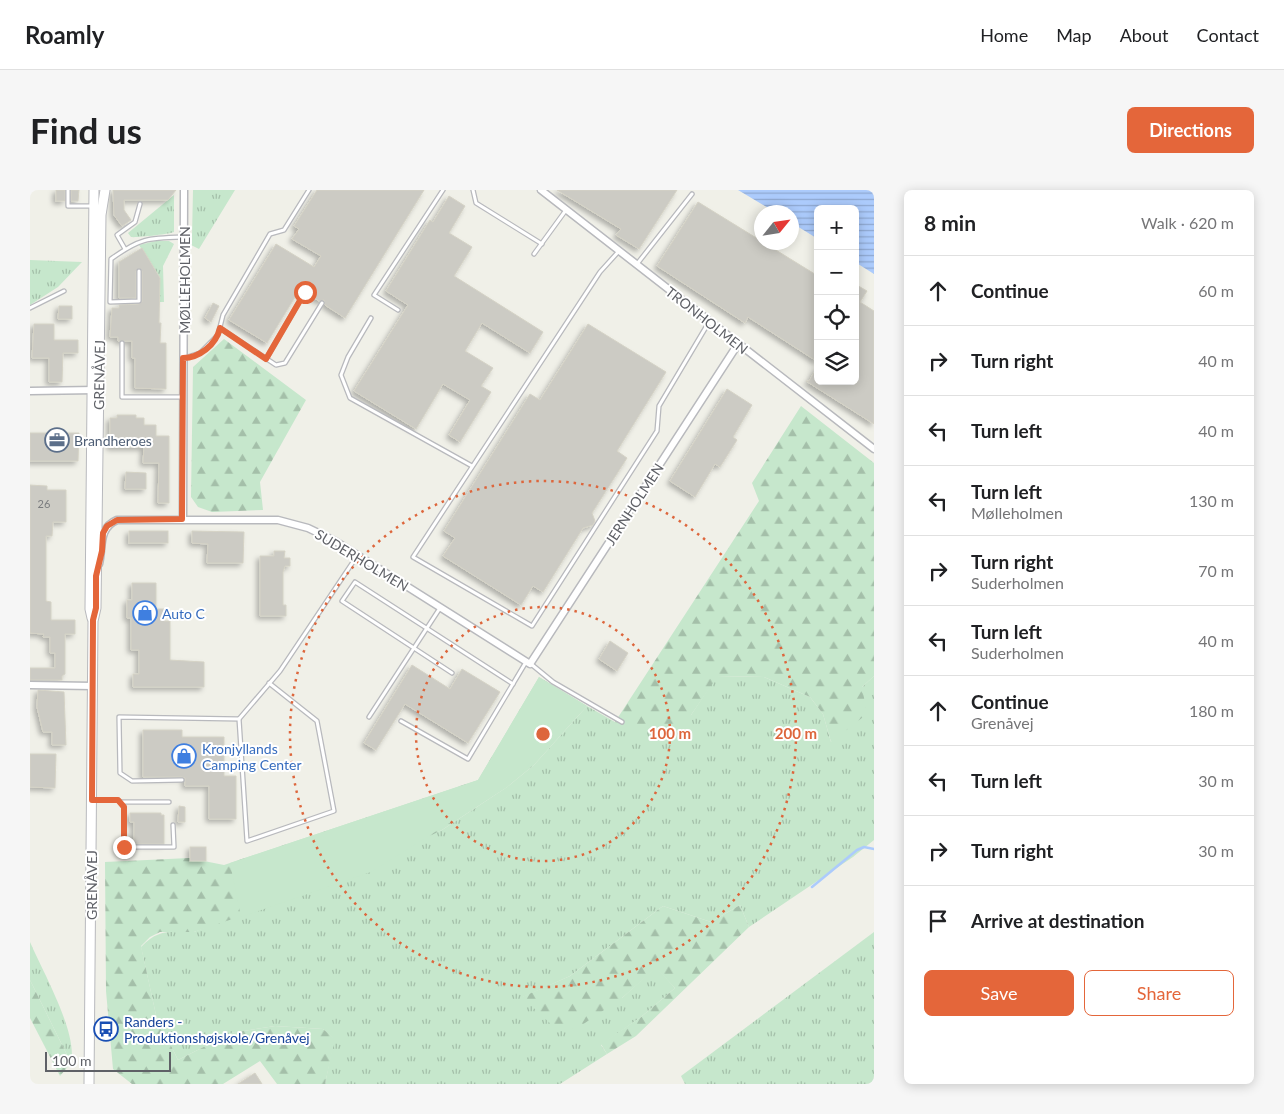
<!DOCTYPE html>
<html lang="en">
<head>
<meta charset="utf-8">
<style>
	:root { --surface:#fff; --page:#f6f6f6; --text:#202124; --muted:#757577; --line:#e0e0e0; --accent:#e4663a }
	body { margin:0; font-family:Lato,sans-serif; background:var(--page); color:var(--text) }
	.controls { position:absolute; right:15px; top:15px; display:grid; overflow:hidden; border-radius:8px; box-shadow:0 2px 12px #0003 }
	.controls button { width:45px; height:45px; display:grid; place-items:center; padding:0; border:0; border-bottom:1px solid var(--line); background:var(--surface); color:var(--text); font:25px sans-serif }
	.compass { position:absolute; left:724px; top:15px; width:45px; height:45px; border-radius:50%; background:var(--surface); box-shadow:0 2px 12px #0003; rotate:60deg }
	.scale { position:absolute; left:15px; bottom:12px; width:126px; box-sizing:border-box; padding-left:5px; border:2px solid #5f6167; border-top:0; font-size:14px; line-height:18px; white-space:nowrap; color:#5f6167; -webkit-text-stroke:4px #fff; paint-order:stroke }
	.stop { position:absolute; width:15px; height:15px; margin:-11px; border:4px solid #e4663a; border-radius:50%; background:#fff }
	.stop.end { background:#e4663a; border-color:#fff; box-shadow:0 1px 5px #0008 }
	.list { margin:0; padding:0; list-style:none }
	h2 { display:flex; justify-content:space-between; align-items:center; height:65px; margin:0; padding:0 20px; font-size:21px }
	h2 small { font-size:16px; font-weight:400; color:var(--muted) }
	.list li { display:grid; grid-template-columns:32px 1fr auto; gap:15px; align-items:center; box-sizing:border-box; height:70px; padding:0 20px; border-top:1px solid var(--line) }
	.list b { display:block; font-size:19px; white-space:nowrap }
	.list p { margin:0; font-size:16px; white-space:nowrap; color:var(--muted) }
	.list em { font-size:16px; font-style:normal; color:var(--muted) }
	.actions { display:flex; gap:10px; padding:15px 20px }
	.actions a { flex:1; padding:11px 0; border:1px solid var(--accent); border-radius:8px; text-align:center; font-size:18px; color:var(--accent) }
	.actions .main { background:var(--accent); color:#fff }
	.icon { flex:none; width:28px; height:28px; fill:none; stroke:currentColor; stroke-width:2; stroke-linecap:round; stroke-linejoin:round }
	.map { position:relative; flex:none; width:844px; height:894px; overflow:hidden; border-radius:8px }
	header { display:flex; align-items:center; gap:30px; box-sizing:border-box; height:70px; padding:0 25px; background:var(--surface); border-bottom:1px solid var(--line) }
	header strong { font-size:24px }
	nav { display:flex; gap:28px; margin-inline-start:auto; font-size:18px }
	.intro { display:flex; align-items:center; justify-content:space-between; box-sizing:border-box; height:120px; padding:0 30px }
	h1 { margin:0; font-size:35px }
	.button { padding:12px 22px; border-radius:8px; background:var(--accent); color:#fff; font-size:18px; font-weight:700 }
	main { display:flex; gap:30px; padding:0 30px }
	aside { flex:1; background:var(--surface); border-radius:8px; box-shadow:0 2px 12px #0003 }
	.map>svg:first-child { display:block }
</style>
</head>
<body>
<header>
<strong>Roamly</strong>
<nav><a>Home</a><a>Map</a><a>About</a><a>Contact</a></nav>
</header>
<div class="intro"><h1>Find us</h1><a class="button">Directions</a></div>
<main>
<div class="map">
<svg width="844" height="894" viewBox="0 0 844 894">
	<defs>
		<pattern id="grass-tufts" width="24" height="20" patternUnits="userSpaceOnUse" patternTransform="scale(1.25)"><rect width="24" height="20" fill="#c6e7cc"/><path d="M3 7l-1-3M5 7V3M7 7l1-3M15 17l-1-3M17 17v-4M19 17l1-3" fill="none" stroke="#a4bfa9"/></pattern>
		<pattern id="forest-firs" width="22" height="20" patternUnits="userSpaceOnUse" patternTransform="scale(1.25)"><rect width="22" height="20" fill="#c6e7cc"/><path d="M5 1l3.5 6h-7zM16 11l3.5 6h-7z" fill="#a4bfa9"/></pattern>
		<pattern id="water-rules" width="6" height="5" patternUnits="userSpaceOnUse" patternTransform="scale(1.25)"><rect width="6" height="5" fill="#accbfc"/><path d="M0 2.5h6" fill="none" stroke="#8fa8d0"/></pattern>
		<filter id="shadow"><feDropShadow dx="-3" dy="3" stdDeviation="2.5" flood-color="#0004"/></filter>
	</defs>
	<rect width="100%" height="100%" fill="#f0f0e8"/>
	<g fill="url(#grass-tufts)">
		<polygon points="163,0 205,0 169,59 159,54 162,46"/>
		<path d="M144,5V42C140,44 105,48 101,47L98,43Z"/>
		<polygon points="126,51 139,51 144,54 133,76 134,112 129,112 130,88 109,55"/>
		<polygon points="0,70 52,72 28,97 0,115"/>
		<path d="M687,486L734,487L780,507L793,524L801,552L832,497L844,486V650L823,667L719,737L710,715L681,732L633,716L540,786L493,807L592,808L626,777L645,798L611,827L571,855L577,864L530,894H295L304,849L293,839L245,836L201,843L148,870L126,825L111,757C129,738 140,742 164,742L412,640L477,597L504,575L557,516L585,532L661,525Z"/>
		<polygon points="844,742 844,894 655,894 651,886"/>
		<path d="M0,752C13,782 48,843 41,873L0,790Z"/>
	</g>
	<g fill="url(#forest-firs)">
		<polygon points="194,149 276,210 230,292 233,320 182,322 168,317 161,307 163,177"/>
		<polygon points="771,216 844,273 844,486 832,497 837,524 801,552 793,524 780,507 734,487 688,486 661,525 640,543 585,532 729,311 722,293"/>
		<polygon points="509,487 557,516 504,575 477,597 412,640 387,652 341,682 164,742 130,742 120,747 111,756 126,825 148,870 201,843 245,836 293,839 305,849 295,894 247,894 230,871 193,894 102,894 83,879 76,801 75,672 159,668 194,675 448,590"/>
		<polygon points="710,715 719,737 606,846 577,864 571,854 611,827 645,798 626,778 592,808 546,839 523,836 492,807 540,786 633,716 681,732"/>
		<polygon points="0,790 41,873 30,886 0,828"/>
	</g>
	<polygon fill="#c6e7cc" points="509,487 557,516 477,597 341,682 211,727 200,673 448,590"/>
	<polygon fill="url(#water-rules)" points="708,0 844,0 844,84 825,72 825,19 788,19 788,49 762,33 762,22 745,22"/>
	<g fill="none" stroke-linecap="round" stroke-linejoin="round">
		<polyline stroke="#accbfc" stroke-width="2.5" points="782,697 827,660 834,657 844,659"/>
	</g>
	<g fill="#cccbc4" stroke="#d5d3c6" filter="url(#shadow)">
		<rect x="26" y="0" width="9" height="11"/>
		<polygon points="41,0 49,0 48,11 41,11"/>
		<polygon points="83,0 146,0 138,10 94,10 94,20 101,30 92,36 84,25"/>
		<polygon points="287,0 394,0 315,128 295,115 294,110 289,111 278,104 277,99 270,99 237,153 199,130 246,54 284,77 291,66 262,49 269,39 264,36"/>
		<polygon points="527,0 647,0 609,59 586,45 591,39"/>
		<polygon points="419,6 435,16 419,43 442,57 424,86 513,142 500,163 452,133 435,161 463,178 451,196 461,202 430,252 419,245 440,210 413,194 386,239 324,201 378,115 356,101 400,30 403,32"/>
		<polygon points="668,12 788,86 788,172 718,127 715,133 627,76"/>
		<polygon points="112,58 130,88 129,133 131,133 130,153 136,153 136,199 105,198 105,168 102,168 102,151 88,151 88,147 80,147 82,118 89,118 89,115 109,114 112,112 112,81 109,78 106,81 106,108 89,108 89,72"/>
		<polygon points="825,94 837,101 830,112 844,121 844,234 776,191 779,191 788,176 788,191 825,191"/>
		<polygon points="183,113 189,116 181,132 175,128"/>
		<polygon points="29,116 42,116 42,129 28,129"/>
		<polygon points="4,134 24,134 24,150 48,150 48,163 33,163 32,192 19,192 19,168 2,168"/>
		<polygon points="558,134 636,182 587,261 597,268 562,323 565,331 563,335 553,338 513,402 503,396 491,415 413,366 425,348 414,341 500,204 510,210"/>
		<polygon points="697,199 722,215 703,247 707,250 690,277 685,274 665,307 640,291"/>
		<polygon points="87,225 106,225 106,228 114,228 114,235 126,235 126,246 139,246 139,313 128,313 129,273 113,273 114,257 80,257 80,228 87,228"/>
		<polygon points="0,243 49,243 48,271 0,271"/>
		<polygon points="96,282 116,283 116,299 95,299"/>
		<polygon points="0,295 17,296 17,300 36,300 36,332 23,332 22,346 16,346 16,411 21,412 21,430 45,430 45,444 35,444 35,484 32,486 32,490 0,490 0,478 25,478 25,463 20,463 20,447 13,447 14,444 0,443"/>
		<rect x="99" y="341" width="39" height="12"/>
		<polygon points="162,341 214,342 213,373 177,373 178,354 162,353"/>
		<polygon points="244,361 255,361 254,368 260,368 260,376 255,376 253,382 253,415 256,415 256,426 230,426 230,366 244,366"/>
		<polygon points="102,393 126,393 126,419 134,419 134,431 140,431 140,470 174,472 174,497 103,497 103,484 109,484 109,460 101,460 101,428 97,428 97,410 102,410"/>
		<polygon points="580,451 598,463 587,481 569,469"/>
		<polygon points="382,475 420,499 432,479 470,502 438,553 375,514 346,560 334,553"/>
		<polygon points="8,500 34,502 36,555 22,555 22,542 13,542 7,517"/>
		<polygon points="113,540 152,540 152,547 194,547 194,586 206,586 206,629 179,629 179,596 155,596 155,588 152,587 113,587"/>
		<polygon points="0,564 26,564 25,598 0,597"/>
		<polygon points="149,616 155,617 155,632 148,632"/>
		<polygon points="100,623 131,623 131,625 134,625 134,654 104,654 104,632 100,632"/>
		<rect x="160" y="657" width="16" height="14"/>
		<polygon points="225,883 232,894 208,894"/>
	</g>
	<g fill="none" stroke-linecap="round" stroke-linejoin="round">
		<g stroke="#b8b9bd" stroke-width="5.5">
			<g id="service">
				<polyline points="38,0 38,16 63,16"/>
				<polyline points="443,0 446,13 512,54"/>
				<polyline points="95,59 87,45 105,32 110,14"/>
				<polyline points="589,61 570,82 383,367 502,436 627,241 629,216 679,132"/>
				<polyline points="504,64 536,20"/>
				<polyline points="607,74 662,4"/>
				<path d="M109,81V111L80,112L81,69C110,48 118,48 153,47"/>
				<polyline points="0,118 34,101"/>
				<polyline points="368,120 344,105 413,0"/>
				<polyline points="341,128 318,167 311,185 320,208 442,276"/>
				<polyline points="190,138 246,175 255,173 292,113"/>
				<polyline points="92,153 92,207 153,207"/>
				<polyline points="154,168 170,163 188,145 193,125 240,44 254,40 279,0"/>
				<polyline points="236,169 275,102"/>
				<polyline points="501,474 523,492 592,532"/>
				<polyline points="422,483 312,411 325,392 483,494"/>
				<polyline points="239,493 287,531 304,621 217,651 209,529 250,481 327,366"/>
				<polyline points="339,527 410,418"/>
				<polyline points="371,531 438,569 496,472"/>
				<polyline points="152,590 102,591 90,583 89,527 209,529"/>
				<polyline points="63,610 88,610 94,617 94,657 144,657 143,635"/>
				<polyline points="91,612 139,612"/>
			</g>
		</g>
		<g stroke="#b8b9bd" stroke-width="9">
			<g id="minor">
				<polyline points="511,0 844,259"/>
				<polyline points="0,201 66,200"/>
				<polyline points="153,329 154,0"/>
				<path d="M69,374C73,357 68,338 87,330H248L278,338L305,351L500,474L708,154"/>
				<polyline points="0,495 63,496"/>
			</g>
		</g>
		<g stroke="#b8b9bd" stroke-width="11">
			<g id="tertiary">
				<polyline points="62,428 60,419 64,0"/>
				<polyline points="59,894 63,431 66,418 71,25 75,0"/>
			</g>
		</g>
		<use href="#service" stroke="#fff" stroke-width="3"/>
		<use href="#minor" stroke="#fff" stroke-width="6"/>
		<use href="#tertiary" stroke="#fff" stroke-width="9"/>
	</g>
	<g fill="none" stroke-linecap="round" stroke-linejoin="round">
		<path stroke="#e4663a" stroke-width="6" d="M94,657V617L88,610H62L63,430L66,418V386L72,361L73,343L77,336L87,330L152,329L153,168C169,168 186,155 190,138L236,169L275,102"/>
	</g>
	<g fill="none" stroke="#dd663c" stroke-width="2.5" stroke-dasharray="2.5 5">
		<circle cx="513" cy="544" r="127"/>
		<circle cx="513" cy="544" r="253"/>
	</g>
	<defs>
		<g id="office-ring" transform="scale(1.25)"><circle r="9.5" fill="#fff" stroke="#5c6f8a" stroke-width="1.5"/><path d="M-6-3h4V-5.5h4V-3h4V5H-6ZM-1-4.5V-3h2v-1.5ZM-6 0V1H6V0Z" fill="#5c6f8a"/></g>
		<g id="shop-ring" transform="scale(1.25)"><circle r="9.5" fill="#fff" stroke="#3f7fe0" stroke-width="1.5"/><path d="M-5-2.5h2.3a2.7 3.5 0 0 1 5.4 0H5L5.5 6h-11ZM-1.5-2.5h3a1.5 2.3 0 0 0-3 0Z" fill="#3f7fe0"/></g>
		<g id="bus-ring" transform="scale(1.25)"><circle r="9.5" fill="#fff" stroke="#1a4fb4" stroke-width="1.5"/><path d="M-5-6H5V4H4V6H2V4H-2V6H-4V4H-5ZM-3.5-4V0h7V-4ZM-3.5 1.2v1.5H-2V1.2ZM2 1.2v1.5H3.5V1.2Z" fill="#1a4fb4"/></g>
	</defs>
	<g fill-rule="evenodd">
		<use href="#office-ring" x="27" y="250"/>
		<use href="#shop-ring" x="115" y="423"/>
		<use href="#shop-ring" x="154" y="566"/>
		<use href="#bus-ring" x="76" y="839"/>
	</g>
	<g text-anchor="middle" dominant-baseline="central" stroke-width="4" stroke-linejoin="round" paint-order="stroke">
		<g font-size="11" fill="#7a7c7e">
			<text x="14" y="313">26</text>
		</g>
		<g font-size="14" fill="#5f6167" stroke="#fff">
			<text transform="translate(154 90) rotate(-90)">MØLLEHOLMEN</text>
			<text transform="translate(677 130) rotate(38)">TRONHOLMEN</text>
			<text transform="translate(69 185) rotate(-89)">GRENÅVEJ</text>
			<text transform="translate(604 314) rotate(-57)">JERNHOLMEN</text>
			<text transform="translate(332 370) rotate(31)">SUDERHOLMEN</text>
			<text transform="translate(61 695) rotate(-90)">GRENÅVEJ</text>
		</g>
		<g font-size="14" fill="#4e5e75" stroke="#fff" text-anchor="start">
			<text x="44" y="250">Brandheroes</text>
		</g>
		<g font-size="14" fill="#366cbe" stroke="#fff" text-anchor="start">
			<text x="132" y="423">Auto C</text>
			<text x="172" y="558">Kronjyllands<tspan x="172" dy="16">Camping Center</tspan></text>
		</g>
		<g font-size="14" fill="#164399" stroke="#fff" text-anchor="start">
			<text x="94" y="831">Randers -<tspan x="94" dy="16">Produktionshøjskole/Grenåvej</tspan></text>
		</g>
	</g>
	<circle cx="513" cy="544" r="8" fill="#dd663c" stroke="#fff" stroke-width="2.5"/>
	<g font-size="15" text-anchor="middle" font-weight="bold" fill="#dd663c" stroke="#fff" stroke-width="4" stroke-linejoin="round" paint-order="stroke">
		<text x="640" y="549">100 m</text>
		<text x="766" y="549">200 m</text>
	</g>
</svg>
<div class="controls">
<button>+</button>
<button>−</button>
<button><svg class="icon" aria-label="locate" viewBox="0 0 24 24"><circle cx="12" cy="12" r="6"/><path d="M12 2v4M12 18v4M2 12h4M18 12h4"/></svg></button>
<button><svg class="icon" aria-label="layers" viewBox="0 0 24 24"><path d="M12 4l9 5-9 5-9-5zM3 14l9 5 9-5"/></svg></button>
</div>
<svg class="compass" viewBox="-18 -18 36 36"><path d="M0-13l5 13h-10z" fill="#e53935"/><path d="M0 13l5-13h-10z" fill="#757577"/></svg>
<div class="scale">100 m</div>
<div class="stop" style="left:275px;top:102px"></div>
<div class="stop end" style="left:94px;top:657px"></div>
</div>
<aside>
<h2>8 min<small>Walk · 620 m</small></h2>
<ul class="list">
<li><svg class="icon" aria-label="ahead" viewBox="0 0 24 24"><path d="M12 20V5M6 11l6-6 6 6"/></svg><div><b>Continue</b></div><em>60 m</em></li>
<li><svg class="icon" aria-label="right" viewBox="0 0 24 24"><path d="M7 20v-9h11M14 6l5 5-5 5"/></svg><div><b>Turn right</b></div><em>40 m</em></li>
<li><svg class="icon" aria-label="left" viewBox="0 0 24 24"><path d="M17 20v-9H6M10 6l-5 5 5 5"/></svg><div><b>Turn left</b></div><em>40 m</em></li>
<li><svg class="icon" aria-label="left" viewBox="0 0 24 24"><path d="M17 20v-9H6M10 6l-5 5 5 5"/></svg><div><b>Turn left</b><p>Mølleholmen</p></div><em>130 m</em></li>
<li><svg class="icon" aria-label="right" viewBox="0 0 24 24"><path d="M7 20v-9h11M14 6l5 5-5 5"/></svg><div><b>Turn right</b><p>Suderholmen</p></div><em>70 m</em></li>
<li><svg class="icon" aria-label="left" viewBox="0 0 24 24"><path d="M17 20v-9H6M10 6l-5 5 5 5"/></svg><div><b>Turn left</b><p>Suderholmen</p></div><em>40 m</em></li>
<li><svg class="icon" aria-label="ahead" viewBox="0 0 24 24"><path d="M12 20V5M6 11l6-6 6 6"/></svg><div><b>Continue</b><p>Grenåvej</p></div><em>180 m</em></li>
<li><svg class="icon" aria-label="left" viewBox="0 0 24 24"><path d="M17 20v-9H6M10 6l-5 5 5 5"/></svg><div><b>Turn left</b></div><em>30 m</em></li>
<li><svg class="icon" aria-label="right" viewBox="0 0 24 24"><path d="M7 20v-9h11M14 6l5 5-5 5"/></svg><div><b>Turn right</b></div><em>30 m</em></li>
<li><svg class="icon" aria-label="arrive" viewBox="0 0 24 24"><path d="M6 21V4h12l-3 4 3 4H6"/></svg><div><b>Arrive at destination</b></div></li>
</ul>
<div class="actions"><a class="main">Save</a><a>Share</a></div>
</aside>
</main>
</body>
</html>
